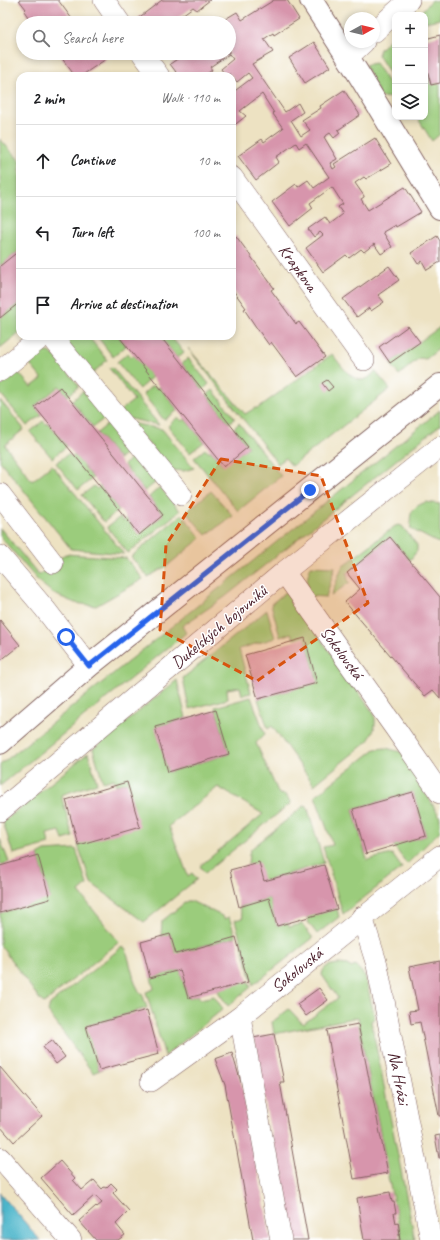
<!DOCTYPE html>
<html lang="en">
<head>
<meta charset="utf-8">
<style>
	:root { --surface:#fff; --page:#f6f6f6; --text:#202124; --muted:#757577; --line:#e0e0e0 }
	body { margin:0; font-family:Caveat,sans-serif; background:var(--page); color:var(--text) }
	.controls { position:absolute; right:12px; top:12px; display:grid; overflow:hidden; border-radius:8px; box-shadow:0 2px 6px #0003 }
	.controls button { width:36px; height:36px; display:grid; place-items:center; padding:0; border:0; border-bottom:1px solid var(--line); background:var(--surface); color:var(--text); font:20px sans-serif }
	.compass { position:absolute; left:344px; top:12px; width:36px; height:36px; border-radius:50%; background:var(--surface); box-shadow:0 2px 6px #0003; rotate:82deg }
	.stop { position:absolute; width:12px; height:12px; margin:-9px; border:3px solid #2563eb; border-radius:50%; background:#fff }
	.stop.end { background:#2563eb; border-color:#fff; box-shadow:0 1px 4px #0008 }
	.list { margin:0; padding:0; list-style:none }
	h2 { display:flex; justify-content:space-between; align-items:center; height:52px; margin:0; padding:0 16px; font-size:17px }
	h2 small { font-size:13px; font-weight:400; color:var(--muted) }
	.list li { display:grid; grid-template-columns:26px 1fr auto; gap:12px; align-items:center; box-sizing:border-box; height:72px; padding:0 16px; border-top:1px solid var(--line) }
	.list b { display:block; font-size:15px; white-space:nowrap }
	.list em { font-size:13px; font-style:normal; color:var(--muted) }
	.icon { flex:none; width:22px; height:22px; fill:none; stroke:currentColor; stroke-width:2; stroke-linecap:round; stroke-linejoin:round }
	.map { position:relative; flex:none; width:440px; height:1240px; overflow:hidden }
	.search { position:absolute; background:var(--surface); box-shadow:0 2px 6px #0003; left:16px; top:16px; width:220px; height:44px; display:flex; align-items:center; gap:10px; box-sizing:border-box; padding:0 14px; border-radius:22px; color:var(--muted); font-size:15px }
	.panel { position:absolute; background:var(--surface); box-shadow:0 2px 6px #0003; left:16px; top:72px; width:220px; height:268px; border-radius:12px }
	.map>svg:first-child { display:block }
</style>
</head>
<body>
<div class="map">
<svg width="440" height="1240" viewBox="0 0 440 1240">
	<rect width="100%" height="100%" fill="#fff"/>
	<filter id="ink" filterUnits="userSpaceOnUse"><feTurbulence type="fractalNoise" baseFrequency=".025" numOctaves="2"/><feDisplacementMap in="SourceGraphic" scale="8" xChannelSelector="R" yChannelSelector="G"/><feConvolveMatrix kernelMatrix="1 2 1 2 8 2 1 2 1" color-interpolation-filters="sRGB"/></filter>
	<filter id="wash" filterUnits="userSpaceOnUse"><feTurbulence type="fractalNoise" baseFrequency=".012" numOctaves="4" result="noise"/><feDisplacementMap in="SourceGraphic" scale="16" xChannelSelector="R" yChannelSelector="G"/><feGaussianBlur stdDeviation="0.9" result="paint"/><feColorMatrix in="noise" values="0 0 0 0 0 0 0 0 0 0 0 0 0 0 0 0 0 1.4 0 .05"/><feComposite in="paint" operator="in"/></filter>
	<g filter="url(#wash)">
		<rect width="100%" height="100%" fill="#ede2c2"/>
		<g fill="#9bcc7b" stroke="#727653">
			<polygon points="432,0 438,1 440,10 440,19 425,22 425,15 418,15"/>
			<polygon points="395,34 395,81 378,55 380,49"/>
			<polygon points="375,63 395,93 395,98 380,97 365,65"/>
			<polygon points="426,65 430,84 440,82 440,134 432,141 417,117 425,117 425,66"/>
			<polygon points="0,139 20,161 20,250 0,266"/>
			<polygon points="20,302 20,332 0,348 0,318"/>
			<polygon points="440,327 440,348 426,359 419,358 399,375 390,363"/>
			<polygon points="62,336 88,336 107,360 91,375"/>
			<polygon points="97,336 121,336 120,338 126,346 113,357"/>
			<polygon points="160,336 170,336 184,352 177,358"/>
			<path d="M188,348L245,414L255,408H258L332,354C343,367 359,394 375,371L390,389L292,466L285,458L278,464Z"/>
			<polygon points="42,352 49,352 56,357 79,386 68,396 59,386 36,405 35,407 42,415 27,426 0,393 0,385 17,371 31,387 42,379 28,362"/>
			<polygon points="128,353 130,357 134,355 152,377 139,389 117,362"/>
			<polygon points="188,358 209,384 203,390 182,364"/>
			<polygon points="112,367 159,425 126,418 120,411 134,400 109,368"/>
			<polygon points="153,385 156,388 159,387 178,410 164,420 143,394"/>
			<polygon points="213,390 235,418 229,423 207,395"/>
			<polygon points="83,391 105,418 93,427 72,401"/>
			<polygon points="0,400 24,429 5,445 32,481 52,465 124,554 71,549 0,461"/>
			<polygon points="440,410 440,425 225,597 182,626 186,633 0,786 0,765"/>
			<polygon points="178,417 182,421 185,419 204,442 190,453 168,426"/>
			<polygon points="43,421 46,424 48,423 67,446 52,458 30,432"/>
			<polygon points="109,423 131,450 119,459 97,433"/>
			<polygon points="130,423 162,429 194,468 184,471 172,470"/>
			<polygon points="239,423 281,476 238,511 194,458 205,449 208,452 211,451 223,466 248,447 234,428"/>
			<polygon points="68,454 72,457 75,455 93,478 78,490 56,463"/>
			<polygon points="134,455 156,482 145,491 124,465"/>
			<polygon points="94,486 97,489 100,486 119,510 104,522 82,495"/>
			<polygon points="160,487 180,511 128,553 107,527 120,517 123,521 126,518 139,534 163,515 149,497"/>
			<polygon points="211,491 233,516 206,535 186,512"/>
			<path d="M426,502L440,504V543L436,542L411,529C409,514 410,508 426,502Z"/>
			<polygon points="182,514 201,538 167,566 148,577 131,557"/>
			<polygon points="399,525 402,526 417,545 417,551 410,560 390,537 347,573 348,580 350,582 331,596 342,567 395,526"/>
			<polygon points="0,528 39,575 65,554 126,558 143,579 96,606 75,603 54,594 39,582 0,536"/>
			<path d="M311,566L335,567L326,597L308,596C307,585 306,577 311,566Z"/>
			<path d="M286,592L290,596L374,714C377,724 374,733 367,742L314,785L272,726L268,729L258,699L318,682L305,636L294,639L291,633L280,637L271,604Z"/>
			<polygon points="267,610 275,638 239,649 251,693 242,695 240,687 227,689 228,699 189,709 183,678"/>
			<polygon points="177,680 186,718 156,727 168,772 229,754 215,707 251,697 265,734 256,743 279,794 286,795 291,803 205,873 200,866 263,814 218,787 169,826 188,876 192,873 197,879 144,922 91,883 78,845 127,782 116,785 114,779 103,782 93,749"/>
			<polygon points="386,748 401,752 440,817 440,831 407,864 393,845 426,836 413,792 353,809 367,860 392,854 402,868 343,914 323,847 333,845 315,796 375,749"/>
			<polygon points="88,753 97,783 61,795 73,837 63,840 60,831 47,834 49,844 13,854 3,822"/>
			<polygon points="305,805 307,806 324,863 264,881 248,865 249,854 251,849"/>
			<polygon points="0,839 9,862 0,865"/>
			<polygon points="76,849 87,885 79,892 119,942 44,1003 41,1001 0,945 0,913 50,898 38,855 45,851"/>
			<polygon points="269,898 277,926 287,922 289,927 302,924 313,938 253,985 235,920 243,918 239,907"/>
			<polygon points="187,901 191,901 222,916 224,919 229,917 236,937 175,953 170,934 161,937 162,921"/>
			<polygon points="337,908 339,917 317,934 308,922 307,916"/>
			<polygon points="122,947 126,949 135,983 140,993 142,993 147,1008 87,1026 99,1070 107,1067 93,1073 48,1012 50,1004"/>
			<path d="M339,964L347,965L352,968L355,965L365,976L375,1018L371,1021L415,1240H402L387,1172L384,1151L363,1047L358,1017L274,1034L272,1022L289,1009L303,1024L338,998L322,975C323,965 331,965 339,964Z"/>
			<polygon points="180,970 188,998 198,995 200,999 214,996 223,1009 165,1056 146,992 154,989 151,977"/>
			<polygon points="248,981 251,987 228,1006 219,993 218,989"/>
		</g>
		<polygon fill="#4cb5ca" stroke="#4b6a7a" points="0,1193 40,1240 0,1240"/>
		<g id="blocks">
			<g fill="#d795ac">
				<polygon points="19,0 58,0 75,23 32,23 24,11 26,9"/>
				<polygon points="162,0 210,0 197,10 193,7 175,20 176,23 140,23 137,19"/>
				<polygon points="274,0 287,0 299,19 274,35 273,33 264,39 273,52 252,64 285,112 298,103 303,112 291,120 301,136 310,130 302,120 321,108 320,106 344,90 360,115 338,130 340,133 334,138 330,133 324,137 337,159 330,163 333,169 336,167 334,164 375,138 391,164 366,179 364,177 355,183 364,196 364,197 361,199 368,210 405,187 421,212 396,227 395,225 383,232 392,247 381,254 374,244 364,252 361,249 349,258 346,255 323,272 306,248 323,235 320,232 314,237 308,229 325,217 330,224 343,214 338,207 343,204 332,187 310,203 313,208 290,226 272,202 296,184 298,187 308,180 314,188 329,177 306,143 299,148 296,143 276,157 279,162 256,180 238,156 262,139 264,142 283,128 273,114 274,113 262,94 240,111 246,116 232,127 232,93 252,78 248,73 237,82 230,74 226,76 221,69 233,59 229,54 210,67 212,70 204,76 179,76 170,64 186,53 199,53 203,58 210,53 229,53 229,39 233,36 229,30 229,23 224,23 222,21 237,12 242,20"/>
				<polygon points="193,17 197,23 185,23"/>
				<polygon points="440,35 440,83 431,85 425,61 425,39"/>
				<polygon points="314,42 330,67 305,83 289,58"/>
				<polygon points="58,53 101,53 106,59 81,76 75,76"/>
				<polygon points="236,236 274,288 271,290 296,324 299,322 325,357 297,377 271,342 269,345 256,327 244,309 246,308 232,289 232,239"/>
				<polygon points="437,236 440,241 440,262 427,270 422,261 418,264 411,253"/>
				<polygon points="20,250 20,302 0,318 0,266"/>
				<polygon points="389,266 399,280 378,295 384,302 371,311 369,308 357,317 343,299"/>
				<polygon points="408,326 420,342 390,363 379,347"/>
				<polygon points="121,336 160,336 248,447 224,467 120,338"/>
				<polygon points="327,380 333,387 328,391 322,383"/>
				<polygon points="60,387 163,515 139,535 126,518 35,407"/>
				<polygon points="390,537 440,597 440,698 433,690 425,696 345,602 360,589 347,573"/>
				<polygon points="0,620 20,645 0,661"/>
				<polygon points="305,638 317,683 258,699 245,655"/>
				<polygon points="216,710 229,754 168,772 155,727"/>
				<polygon points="127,782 140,827 78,845 66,800"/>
				<polygon points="413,792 426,836 366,854 353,809"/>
				<polygon points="38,855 50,899 0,913 0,866"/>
				<polygon points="259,862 264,881 324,865 337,909 277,926 269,898 239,907 230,870"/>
				<polygon points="170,934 176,954 236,937 248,982 188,998 180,970 150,978 141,942"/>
				<polygon points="440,961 440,1116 439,1116 420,1022 411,1024 409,1011 418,1010 409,967"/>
				<polygon points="319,988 328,1000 306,1016 297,1004"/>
				<polygon points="147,1010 159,1054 99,1070 86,1026"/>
				<polygon points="358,1024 388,1173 354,1179 330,1053 331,1053 327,1030"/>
				<polygon points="274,1034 284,1082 280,1082 308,1240 291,1240 253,1038"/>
				<polygon points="52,1040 65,1057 56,1064 43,1047"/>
				<polygon points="232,1053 243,1089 271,1240 253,1240 225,1085 215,1059"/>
				<polygon points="0,1067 42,1116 14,1142 0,1126"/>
				<polygon points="440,1135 440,1158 439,1158 435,1136"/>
				<polygon points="60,1161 75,1178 73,1180 82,1190 94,1180 102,1189 104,1187 106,1188 111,1183 117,1189 113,1193 129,1211 116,1224 125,1235 118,1240 96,1240 79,1221 96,1206 97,1207 102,1203 95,1195 73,1215 41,1178"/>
				<polygon points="390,1192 392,1202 394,1202 396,1213 394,1213 396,1223 398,1222 400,1234 399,1234 400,1240 364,1240 357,1198"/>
			</g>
		</g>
	</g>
	<g filter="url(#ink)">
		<use href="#blocks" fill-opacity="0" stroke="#836360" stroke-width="1"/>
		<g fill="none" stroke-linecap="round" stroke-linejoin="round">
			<g stroke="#836360" stroke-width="22">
				<g id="street">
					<polyline points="104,0 120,23"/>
					<polyline points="374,32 409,0"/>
					<polyline points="142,53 159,76"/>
					<polyline points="348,57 364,42"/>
					<polyline points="232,177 364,360"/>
					<polyline points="51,336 181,495"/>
					<polyline points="0,371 43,336"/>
					<polyline points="0,494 53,563"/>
					<polyline points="0,556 45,609 89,666"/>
					<polyline points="284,572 395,728 440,793"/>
					<polyline points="0,811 284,572 440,447"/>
					<polyline points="362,917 377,965 431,1240"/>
					<polyline points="240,1017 281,1240"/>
					<polyline points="151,1081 240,1017 440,856"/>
					<polyline points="0,1158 71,1240"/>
				</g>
			</g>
			<g stroke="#836360" stroke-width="24">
				<polyline id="secondary" points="311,0 356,70 440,208"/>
			</g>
			<g stroke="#836360" stroke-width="24">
				<polyline id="primary" points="0,743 89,666 440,385"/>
			</g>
			<use href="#street" stroke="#fff" stroke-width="21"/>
			<use href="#secondary" stroke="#fff" stroke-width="22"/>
			<use href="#primary" stroke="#fff" stroke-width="22"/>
		</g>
	</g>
	<g fill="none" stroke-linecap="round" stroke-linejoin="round" filter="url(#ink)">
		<polyline stroke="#2563eb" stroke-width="5" points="66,637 89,666 310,490"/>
	</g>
	<path fill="#d8530f" fill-opacity="0.2" stroke="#d8530f" stroke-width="3" stroke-dasharray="8 5" stroke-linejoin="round" d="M221,459L321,476L368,603L257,681L160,630L166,545Z"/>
	<g text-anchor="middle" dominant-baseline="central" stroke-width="3" stroke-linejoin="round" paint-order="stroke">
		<g font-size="17" fill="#4a1f2b" stroke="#fff">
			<text transform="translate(298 268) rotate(54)">Krapkova</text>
			<text transform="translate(219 627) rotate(-40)">Dukelských bojovníků</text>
			<text transform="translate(342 653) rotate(54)">Sokolovská</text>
			<text transform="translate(297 970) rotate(-39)">Sokolovská</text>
			<text transform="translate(399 1078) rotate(79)">Na Hrázi</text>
		</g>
	</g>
</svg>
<div class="controls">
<button>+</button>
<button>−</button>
<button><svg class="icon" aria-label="layers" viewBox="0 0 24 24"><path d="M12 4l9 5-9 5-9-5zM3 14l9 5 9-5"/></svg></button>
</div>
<svg class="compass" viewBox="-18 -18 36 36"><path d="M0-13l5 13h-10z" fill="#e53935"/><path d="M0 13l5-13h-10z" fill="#757577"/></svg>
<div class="stop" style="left:66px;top:637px"></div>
<div class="stop end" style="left:310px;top:490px"></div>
<div class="search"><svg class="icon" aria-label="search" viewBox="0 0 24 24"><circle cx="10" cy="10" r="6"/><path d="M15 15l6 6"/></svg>Search here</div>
<section class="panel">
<h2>2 min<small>Walk · 110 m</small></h2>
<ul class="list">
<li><svg class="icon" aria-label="ahead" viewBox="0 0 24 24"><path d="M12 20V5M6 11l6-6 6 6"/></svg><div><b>Continue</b></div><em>10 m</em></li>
<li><svg class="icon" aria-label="left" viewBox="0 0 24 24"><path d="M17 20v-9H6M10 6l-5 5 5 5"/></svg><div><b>Turn left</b></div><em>100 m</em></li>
<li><svg class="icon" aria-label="arrive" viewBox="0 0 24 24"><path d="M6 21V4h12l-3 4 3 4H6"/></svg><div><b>Arrive at destination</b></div></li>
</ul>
</section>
</div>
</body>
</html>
